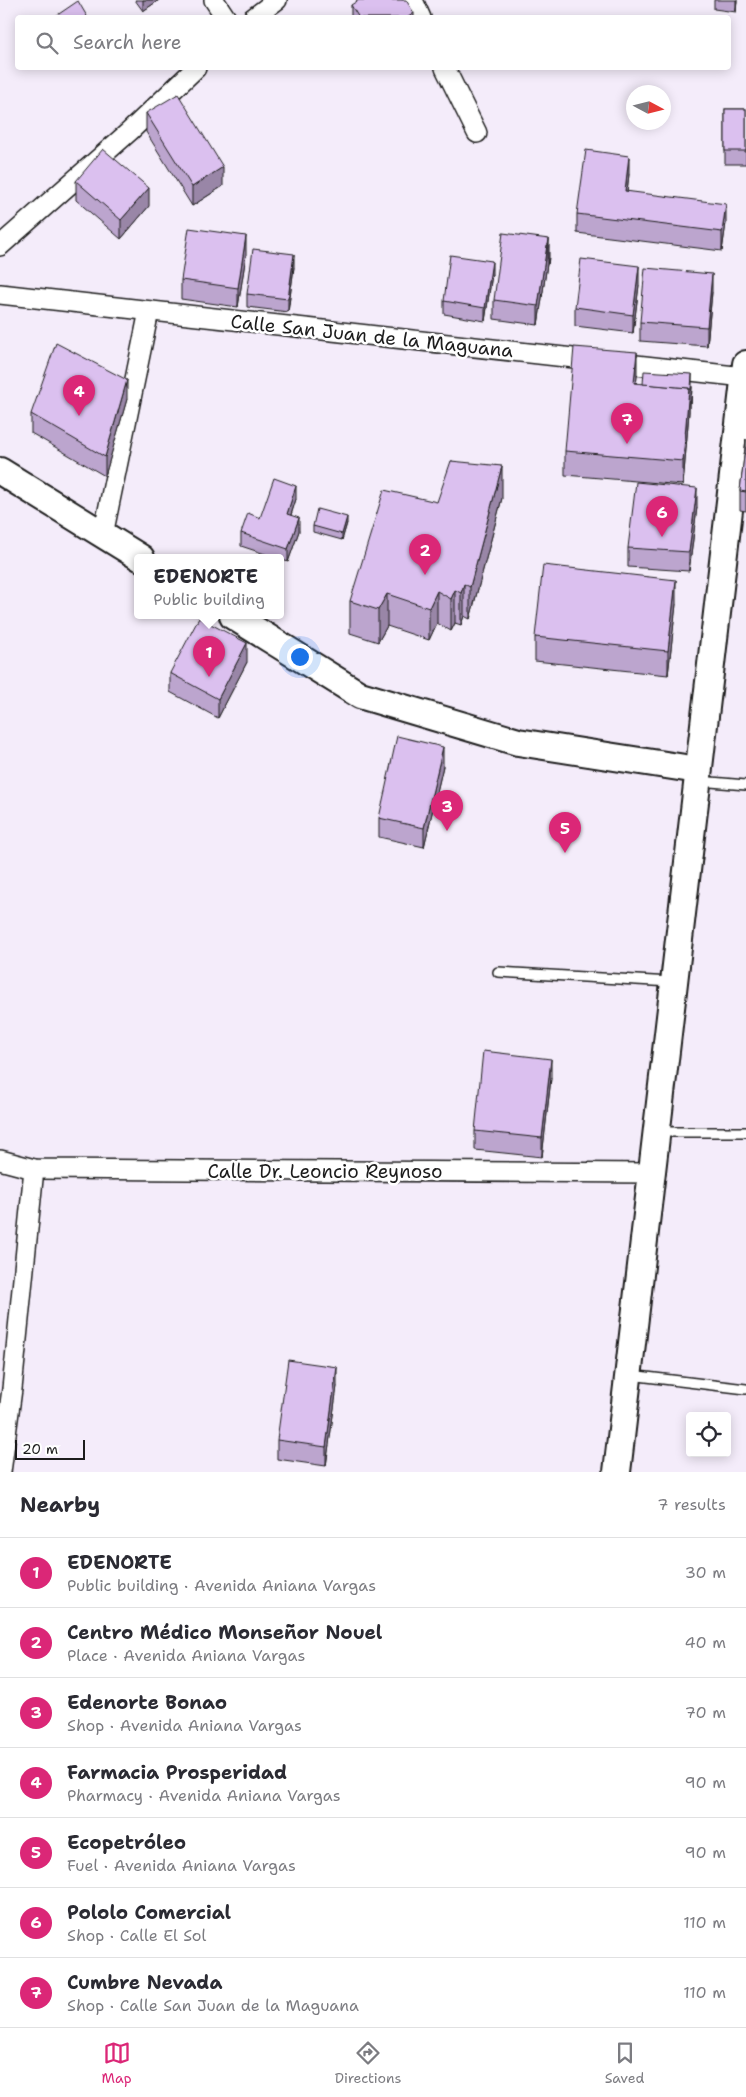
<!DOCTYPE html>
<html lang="en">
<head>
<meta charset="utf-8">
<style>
	:root { --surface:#fff; --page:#f7f7f7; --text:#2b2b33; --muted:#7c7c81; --line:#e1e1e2; --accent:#db2777 }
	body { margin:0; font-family:"Shantell Sans",sans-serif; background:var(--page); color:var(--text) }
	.controls { position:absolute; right:15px; bottom:15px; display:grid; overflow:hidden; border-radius:5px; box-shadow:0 2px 12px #0003 }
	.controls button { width:45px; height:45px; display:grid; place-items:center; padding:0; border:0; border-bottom:1px solid var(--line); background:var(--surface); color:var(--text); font:25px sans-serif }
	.compass { position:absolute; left:626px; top:85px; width:45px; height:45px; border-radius:50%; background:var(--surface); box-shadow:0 2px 12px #0003; rotate:97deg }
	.scale { position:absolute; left:15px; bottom:12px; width:70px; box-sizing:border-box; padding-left:5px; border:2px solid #1c1c1c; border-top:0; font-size:14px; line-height:18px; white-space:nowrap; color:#1c1c1c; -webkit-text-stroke:4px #fff; paint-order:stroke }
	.you { position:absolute; left:299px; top:656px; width:18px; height:18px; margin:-12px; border:4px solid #fff; border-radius:50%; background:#1a73e8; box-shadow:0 0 0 8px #1a73e833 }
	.badge { display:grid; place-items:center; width:32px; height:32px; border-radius:50%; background:var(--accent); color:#fff; font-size:16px; font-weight:700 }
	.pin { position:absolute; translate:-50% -41px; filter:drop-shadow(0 1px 2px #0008) }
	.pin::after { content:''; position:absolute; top:26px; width:18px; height:15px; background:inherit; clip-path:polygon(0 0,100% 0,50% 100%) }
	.popup { position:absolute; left:134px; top:554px; width:150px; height:65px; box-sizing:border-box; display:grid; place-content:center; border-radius:5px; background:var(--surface); filter:drop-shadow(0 1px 4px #0005); font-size:16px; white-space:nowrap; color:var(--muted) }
	.popup b { font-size:19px; color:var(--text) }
	.popup::after { content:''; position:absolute; left:50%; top:100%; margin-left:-10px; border:10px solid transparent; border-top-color:var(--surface) }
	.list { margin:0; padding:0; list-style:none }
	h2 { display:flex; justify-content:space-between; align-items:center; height:65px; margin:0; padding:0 20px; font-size:21px }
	h2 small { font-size:16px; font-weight:400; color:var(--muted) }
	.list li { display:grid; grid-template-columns:32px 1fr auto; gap:15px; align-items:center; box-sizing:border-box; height:70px; padding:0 20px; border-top:1px solid var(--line) }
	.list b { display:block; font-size:19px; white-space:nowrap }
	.list p { margin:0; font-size:16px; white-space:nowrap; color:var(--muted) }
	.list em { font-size:16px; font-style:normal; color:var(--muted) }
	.icon { flex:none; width:28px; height:28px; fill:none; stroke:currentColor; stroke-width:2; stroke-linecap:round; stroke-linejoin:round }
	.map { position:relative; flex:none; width:746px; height:1472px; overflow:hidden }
	.search { position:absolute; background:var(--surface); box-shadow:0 2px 12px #0003; left:15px; right:15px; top:15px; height:55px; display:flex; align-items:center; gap:12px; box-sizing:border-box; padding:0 18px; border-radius:5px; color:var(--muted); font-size:19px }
	.sheet { height:555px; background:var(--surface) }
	nav { display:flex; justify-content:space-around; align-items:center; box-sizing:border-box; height:70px; border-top:1px solid var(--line); background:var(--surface); font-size:14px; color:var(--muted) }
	nav a { display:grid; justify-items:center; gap:2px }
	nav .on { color:var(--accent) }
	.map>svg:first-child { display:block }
</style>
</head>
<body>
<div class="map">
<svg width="746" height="1472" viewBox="0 0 746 1472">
	<rect width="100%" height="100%" fill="#f4ecfa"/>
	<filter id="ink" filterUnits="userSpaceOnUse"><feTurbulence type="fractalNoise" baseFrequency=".02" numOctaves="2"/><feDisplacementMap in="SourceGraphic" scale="10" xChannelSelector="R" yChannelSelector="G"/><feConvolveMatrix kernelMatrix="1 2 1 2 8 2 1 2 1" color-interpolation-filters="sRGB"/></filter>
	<g filter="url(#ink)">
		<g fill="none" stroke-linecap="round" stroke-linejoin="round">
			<g stroke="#1c1c1c" stroke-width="12">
				<g id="lane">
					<polyline points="699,781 746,785"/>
					<polyline points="498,972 671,982"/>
					<polyline points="660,1132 746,1132"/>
					<polyline points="630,1375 746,1389"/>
				</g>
			</g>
			<g stroke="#1c1c1c" stroke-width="22">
				<g id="street">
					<polyline points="214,0 226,18"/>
					<polyline points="413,0 421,18"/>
					<polyline points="253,18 277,0"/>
					<polyline points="445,68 477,133"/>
					<polyline points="0,246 130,131 196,68"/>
					<polyline points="0,294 744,377"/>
					<polyline points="103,535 149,311"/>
					<polyline points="0,1160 34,1169 651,1173"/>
					<polyline points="1,1472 12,1389 34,1169"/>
				</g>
			</g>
			<g stroke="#1c1c1c" stroke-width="30">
				<g id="secondary">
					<polyline points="0,471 141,558"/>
					<polyline points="233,616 360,695 518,742 698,770"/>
					<polyline points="617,1472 746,364"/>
				</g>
			</g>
			<use href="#lane" stroke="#fff" stroke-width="9"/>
			<use href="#street" stroke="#fff" stroke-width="19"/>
			<use href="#secondary" stroke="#fff" stroke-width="26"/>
		</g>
		<g fill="#bca5ce" stroke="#1c1c1c">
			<polygon points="135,0 159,0 143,11"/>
			<polygon points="714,0 737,0 736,12 714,9"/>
			<polygon points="351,5 414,18 351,18"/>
			<rect x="725" y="109" width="21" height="55"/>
			<polygon points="146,113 223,186 192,206 146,132"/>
			<polygon points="629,174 627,191 726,223 722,251 577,233 577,214"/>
			<polygon points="76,181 149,206 121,239 76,200"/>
			<polygon points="549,239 548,264 547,264 538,325 494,319 494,300"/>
			<polygon points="246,255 238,307 181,299 181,280"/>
			<polygon points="294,267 288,312 247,307 247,294"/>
			<polygon points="492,274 485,321 444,314 444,301"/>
			<polygon points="639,285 633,333 575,326 575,307"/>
			<polygon points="712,292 707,346 640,341 640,322"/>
			<polygon points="637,376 636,384 692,387 691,403 689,402 689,412 683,485 565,475 565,451"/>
			<polygon points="127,399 105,476 31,433 31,414"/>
			<polygon points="746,439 746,511 740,510 740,491"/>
			<polygon points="502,498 470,619 464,616 461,625 455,623 451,631 437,623 429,640 387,626 378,642 350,633 350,601 437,502"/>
			<polygon points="296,499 291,515 299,531 288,562 280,559 280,558 277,558 241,546 241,533 260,518"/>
			<polygon points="697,507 689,571 628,567 628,548"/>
			<polygon points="347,523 342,540 313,532 313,526"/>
			<polygon points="676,604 668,675 535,661 535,637"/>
			<polygon points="247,662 218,718 170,692 170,673"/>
			<polygon points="443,766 424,847 379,837 379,818"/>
			<polygon points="551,1078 542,1157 475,1150 475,1131"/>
			<polygon points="337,1386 326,1466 277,1459 277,1440"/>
		</g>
		<g fill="#9986a7" stroke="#1c1c1c">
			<polygon points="143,0 159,0 143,11"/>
			<polygon points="736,0 737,0 736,12"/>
			<polygon points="414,13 414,18 407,18"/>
			<polygon points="629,156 629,174 625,210 625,191"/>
			<polygon points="223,167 223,186 192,206 192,187"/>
			<polygon points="149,188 149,206 121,239 121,220"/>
			<polygon points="726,204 726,223 722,251 722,232"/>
			<polygon points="246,236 246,255 238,307 238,288"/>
			<polygon points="549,239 549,258 548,264 548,245"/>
			<polygon points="547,245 547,264 538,325 538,306"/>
			<polygon points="294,254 294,267 288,312 288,299"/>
			<polygon points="492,261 492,274 485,321 485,308"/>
			<polygon points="639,266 639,285 633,333 633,315"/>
			<polygon points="712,274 712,292 707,346 707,327"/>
			<polygon points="637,352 637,376 634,408 634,383"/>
			<polygon points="692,374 692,387 691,403 691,389"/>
			<polygon points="127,380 127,399 105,476 105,457"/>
			<polygon points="689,388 689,412 683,485 683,461"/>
			<polygon points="502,466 502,498 470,619 470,587"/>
			<polygon points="296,486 296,499 287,527 287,514"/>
			<polygon points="697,488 697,507 689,571 689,552"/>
			<polygon points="347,517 347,523 342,540 342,534"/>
			<polygon points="299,518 299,531 288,562 288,549"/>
			<polygon points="676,580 676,604 668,675 668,651"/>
			<polygon points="464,584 464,616 461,625 461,593"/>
			<polygon points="455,590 455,623 451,631 451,599"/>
			<polygon points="437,591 437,623 429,640 429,608"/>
			<polygon points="387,594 387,626 378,642 378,610"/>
			<polygon points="247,643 247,662 218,718 218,699"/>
			<polygon points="443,747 443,766 424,847 424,828"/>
			<polygon points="551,1059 551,1078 542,1157 542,1138"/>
			<polygon points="337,1367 337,1386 326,1466 326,1447"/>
		</g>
		<g fill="#dbc0ef" stroke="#1c1c1c">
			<polygon points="359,0 406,0 414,13 407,18 359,18 351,5"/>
			<polygon points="78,1 88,18 53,18"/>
			<polygon points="178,94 223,167 192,187 146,113"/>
			<rect x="725" y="109" width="21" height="42"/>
			<polygon points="103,149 149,188 121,220 76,181"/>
			<polygon points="586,150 629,156 625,191 726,204 722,232 577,214"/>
			<polygon points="189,228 246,236 238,288 181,280"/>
			<polygon points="503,233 549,239 548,245 547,245 538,306 494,300"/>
			<polygon points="253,249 294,254 288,299 247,294"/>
			<polygon points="450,255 492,261 485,308 444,301"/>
			<polygon points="581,259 639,266 633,315 575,307"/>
			<polygon points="645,268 712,274 707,327 640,322"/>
			<polygon points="56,343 127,380 105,457 31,414"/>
			<polygon points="574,347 637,352 634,383 689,388 683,461 565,451"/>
			<polygon points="644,371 692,374 691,389 689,389 689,388 643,384"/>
			<polygon points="746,439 746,492 740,491"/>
			<polygon points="451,461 502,466 470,587 464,584 461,593 455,590 451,599 437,591 429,608 387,594 378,610 350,601 384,490 437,502"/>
			<polygon points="274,478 296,486 287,514 299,518 288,549 241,533 248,513 260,518"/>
			<polygon points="636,482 697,488 689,552 628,548"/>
			<polygon points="317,509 347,517 342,534 313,526"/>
			<polygon points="543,565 676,580 668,651 535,637"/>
			<polygon points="199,618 247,643 218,699 170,673"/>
			<polygon points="397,736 443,747 424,828 379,818"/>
			<polygon points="483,1051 551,1059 542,1138 475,1131"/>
			<polygon points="288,1360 337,1367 326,1447 277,1440"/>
		</g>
	</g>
	<g text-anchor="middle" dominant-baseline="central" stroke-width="5" stroke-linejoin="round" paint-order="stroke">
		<g font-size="19" fill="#1c1c1c" stroke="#fff">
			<text transform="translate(372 336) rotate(6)">Calle San Juan de la Maguana</text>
			<text x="325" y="1171">Calle Dr. Leoncio Reynoso</text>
		</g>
	</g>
</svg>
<div class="controls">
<button><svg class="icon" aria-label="locate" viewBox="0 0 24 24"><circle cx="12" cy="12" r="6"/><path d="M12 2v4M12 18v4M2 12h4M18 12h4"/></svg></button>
</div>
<svg class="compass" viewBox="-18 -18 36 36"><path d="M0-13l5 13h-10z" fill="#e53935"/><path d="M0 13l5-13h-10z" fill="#7c7c81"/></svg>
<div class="scale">20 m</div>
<div class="you"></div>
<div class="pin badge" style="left:209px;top:677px">1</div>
<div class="popup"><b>EDENORTE</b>Public building</div>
<div class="pin badge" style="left:425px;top:575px">2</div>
<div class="pin badge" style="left:447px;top:831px">3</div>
<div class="pin badge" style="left:79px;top:416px">4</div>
<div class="pin badge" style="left:565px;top:853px">5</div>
<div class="pin badge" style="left:662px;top:537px">6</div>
<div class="pin badge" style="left:627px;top:444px">7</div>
<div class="search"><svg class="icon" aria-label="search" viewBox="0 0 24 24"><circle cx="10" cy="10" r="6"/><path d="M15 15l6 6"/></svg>Search here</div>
</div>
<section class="sheet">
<h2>Nearby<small>7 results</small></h2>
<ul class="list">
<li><span class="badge">1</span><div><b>EDENORTE</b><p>Public building · Avenida Aniana Vargas</p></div><em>30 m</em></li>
<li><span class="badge">2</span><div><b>Centro Médico Monseñor Nouel</b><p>Place · Avenida Aniana Vargas</p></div><em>40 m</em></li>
<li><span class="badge">3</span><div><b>Edenorte Bonao</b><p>Shop · Avenida Aniana Vargas</p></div><em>70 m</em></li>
<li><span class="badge">4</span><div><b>Farmacia Prosperidad</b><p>Pharmacy · Avenida Aniana Vargas</p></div><em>90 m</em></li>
<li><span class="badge">5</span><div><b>Ecopetróleo</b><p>Fuel · Avenida Aniana Vargas</p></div><em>90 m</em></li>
<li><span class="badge">6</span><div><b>Pololo Comercial</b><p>Shop · Calle El Sol</p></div><em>110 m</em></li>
<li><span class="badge">7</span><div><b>Cumbre Nevada</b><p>Shop · Calle San Juan de la Maguana</p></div><em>110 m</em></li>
</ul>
</section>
<nav>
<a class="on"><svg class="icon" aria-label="map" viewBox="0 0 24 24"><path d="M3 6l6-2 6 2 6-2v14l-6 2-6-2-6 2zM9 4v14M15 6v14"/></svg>Map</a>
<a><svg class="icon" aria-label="directions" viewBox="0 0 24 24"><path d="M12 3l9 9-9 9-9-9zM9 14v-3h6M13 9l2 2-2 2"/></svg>Directions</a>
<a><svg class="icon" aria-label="saved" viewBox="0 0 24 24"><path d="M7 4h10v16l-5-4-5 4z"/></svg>Saved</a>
</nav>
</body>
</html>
